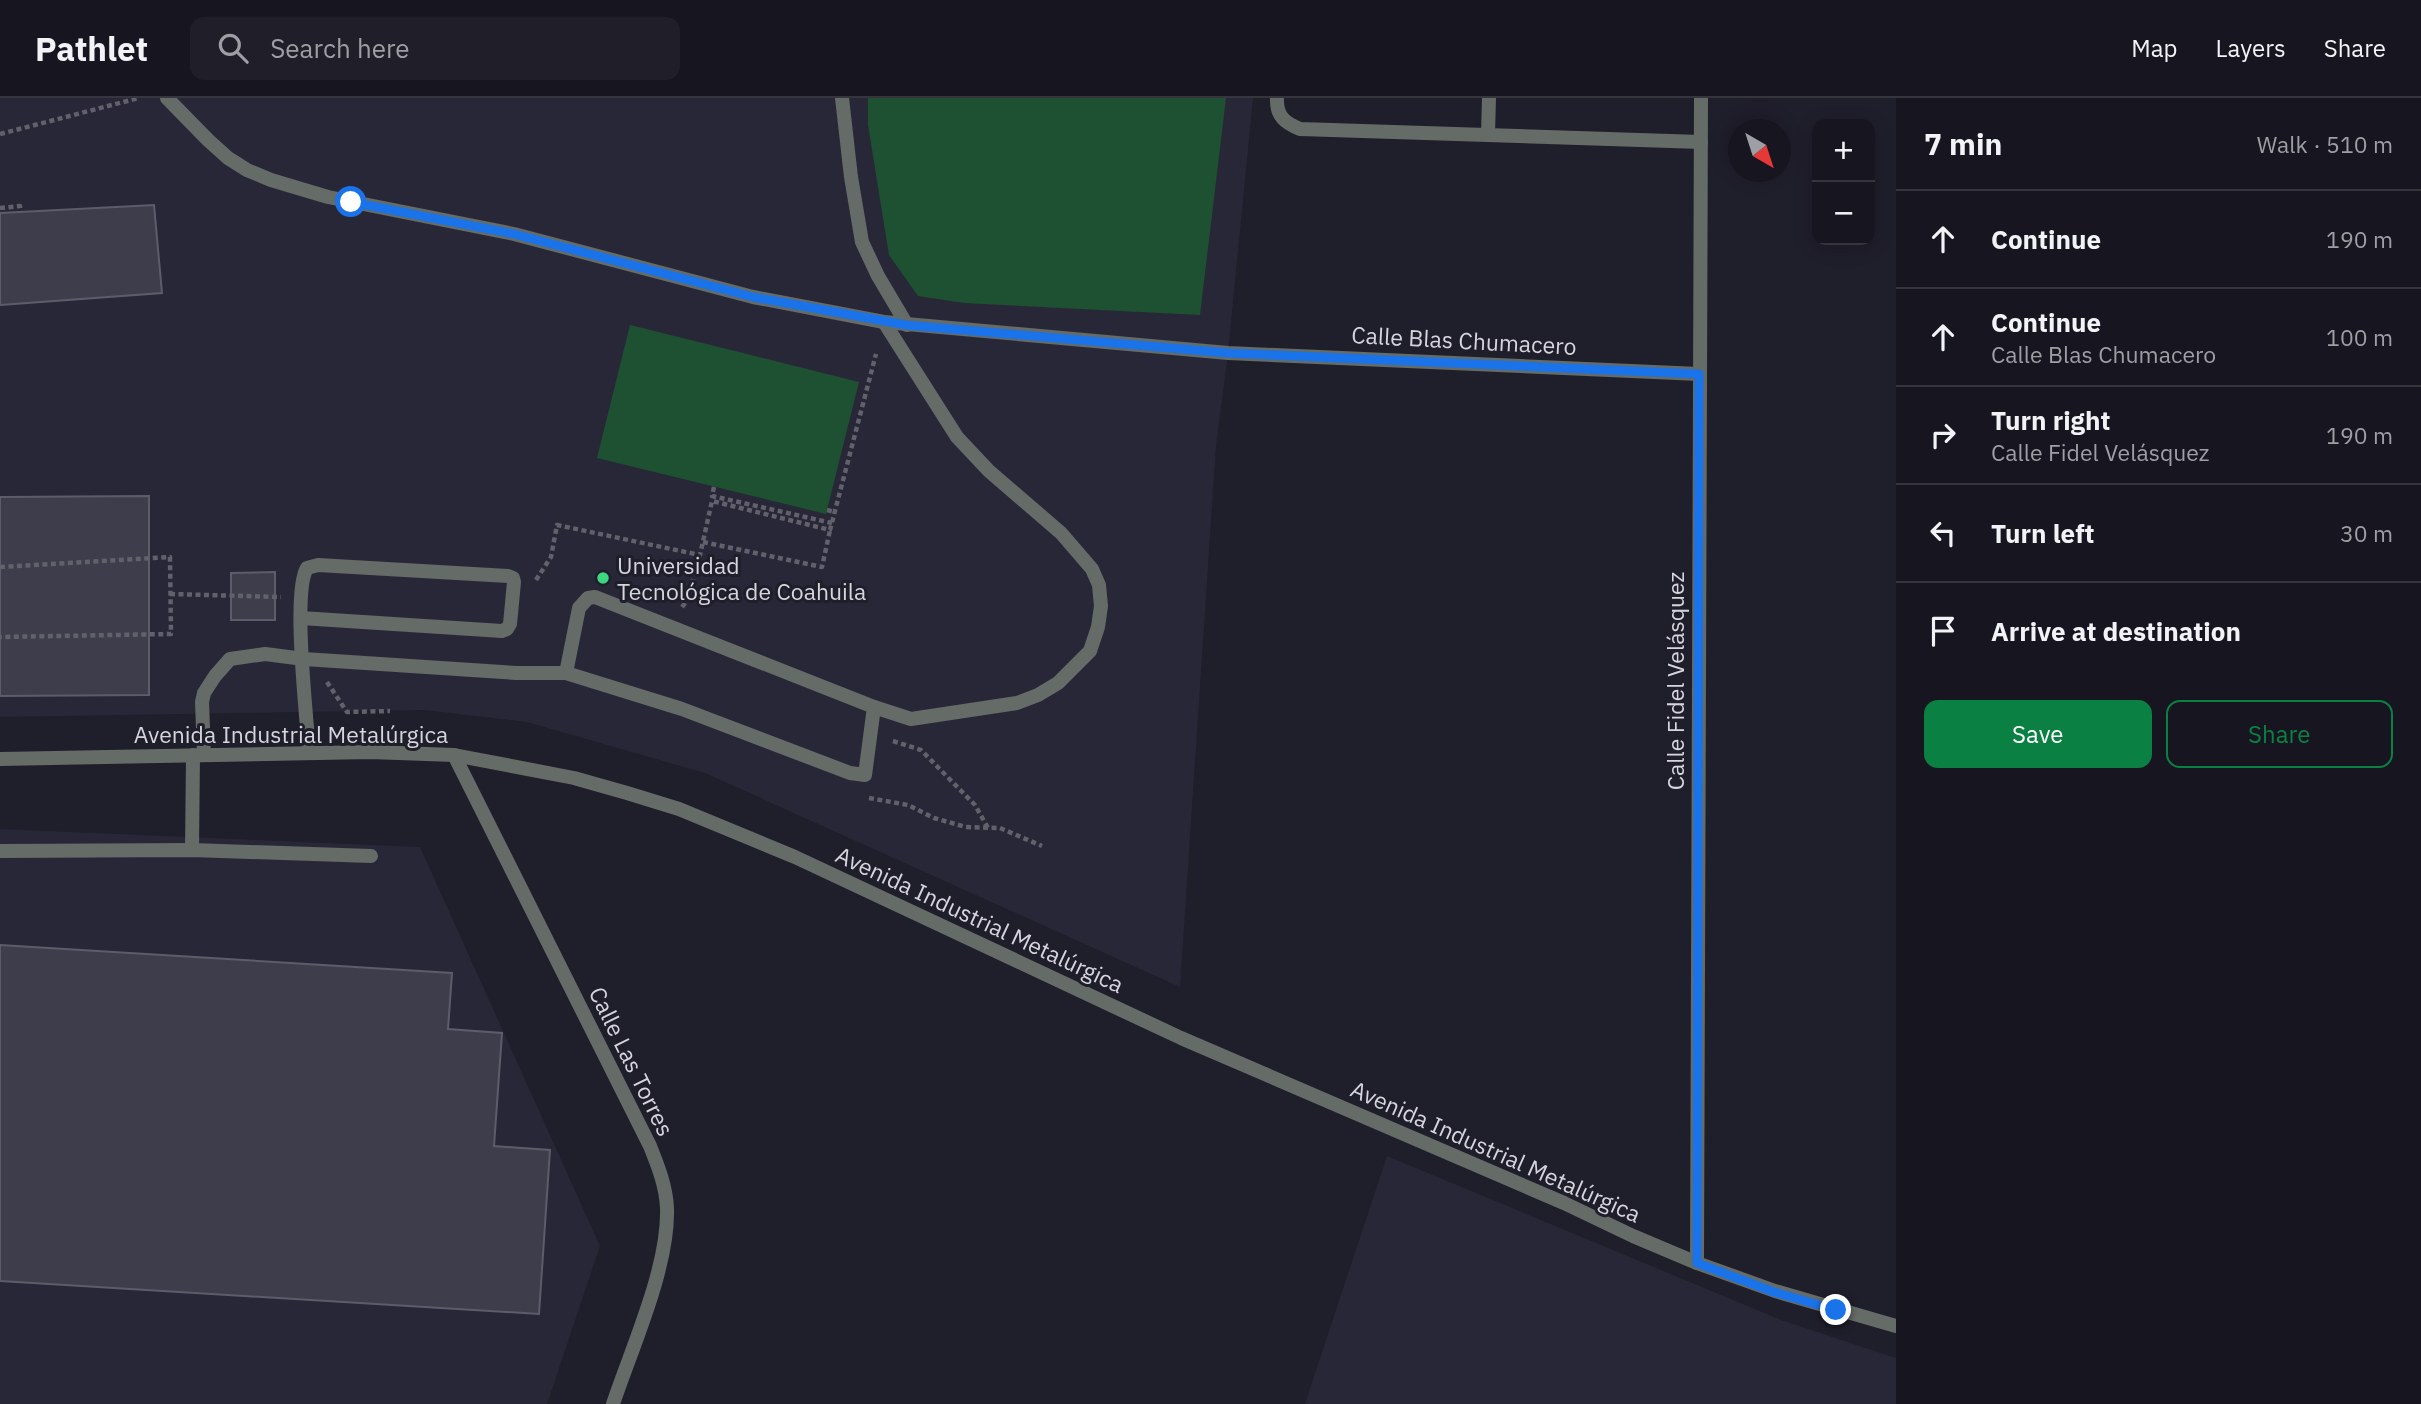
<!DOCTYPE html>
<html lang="en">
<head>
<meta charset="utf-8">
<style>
	:root { --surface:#171620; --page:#201f29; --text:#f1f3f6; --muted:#9e9fa5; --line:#36353e; --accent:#0b8043 }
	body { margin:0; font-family:"IBM Plex Sans",sans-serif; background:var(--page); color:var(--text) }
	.controls { position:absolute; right:21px; top:21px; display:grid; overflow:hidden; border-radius:14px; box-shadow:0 4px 18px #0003 }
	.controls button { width:63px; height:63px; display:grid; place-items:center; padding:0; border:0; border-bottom:2px solid var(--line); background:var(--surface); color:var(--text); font:35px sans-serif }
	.compass { position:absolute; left:1728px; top:21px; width:63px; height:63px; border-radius:50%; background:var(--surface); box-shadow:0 4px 18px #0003; rotate:141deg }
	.stop { position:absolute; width:21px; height:21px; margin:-16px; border:5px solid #1a73e8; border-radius:50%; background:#fff }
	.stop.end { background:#1a73e8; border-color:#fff; box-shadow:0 2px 7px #0008 }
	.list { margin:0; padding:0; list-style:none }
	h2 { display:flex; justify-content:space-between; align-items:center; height:91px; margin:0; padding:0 28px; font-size:30px }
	h2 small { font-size:23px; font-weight:400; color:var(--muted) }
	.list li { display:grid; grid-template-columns:46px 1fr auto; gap:21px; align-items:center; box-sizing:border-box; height:98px; padding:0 28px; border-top:2px solid var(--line) }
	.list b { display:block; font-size:26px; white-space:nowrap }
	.list p { margin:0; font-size:23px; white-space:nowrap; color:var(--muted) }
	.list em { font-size:23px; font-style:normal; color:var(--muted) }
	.actions { display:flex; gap:14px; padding:21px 28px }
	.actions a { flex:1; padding:16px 0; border:2px solid var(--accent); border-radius:14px; text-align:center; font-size:24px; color:var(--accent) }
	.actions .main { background:var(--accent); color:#fff }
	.icon { flex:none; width:38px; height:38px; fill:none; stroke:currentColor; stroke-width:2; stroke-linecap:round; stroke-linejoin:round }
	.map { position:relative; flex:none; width:1896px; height:1306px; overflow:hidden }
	header { display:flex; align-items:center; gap:42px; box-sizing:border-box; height:98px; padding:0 35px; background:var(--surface); border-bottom:2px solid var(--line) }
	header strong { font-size:33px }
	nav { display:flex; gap:38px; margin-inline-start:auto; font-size:24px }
	.search { width:490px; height:63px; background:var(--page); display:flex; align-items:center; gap:18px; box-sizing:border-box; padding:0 24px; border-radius:14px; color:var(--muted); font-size:26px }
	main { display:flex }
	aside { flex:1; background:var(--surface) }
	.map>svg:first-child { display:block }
</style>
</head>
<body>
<header>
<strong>Pathlet</strong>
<div class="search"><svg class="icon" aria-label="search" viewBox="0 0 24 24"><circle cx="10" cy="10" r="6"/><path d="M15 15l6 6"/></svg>Search here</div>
<nav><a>Map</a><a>Layers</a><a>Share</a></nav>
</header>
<main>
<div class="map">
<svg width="1896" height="1306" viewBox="0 0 1896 1306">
	<rect width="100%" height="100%" fill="#1f1e2b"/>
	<g fill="#282738">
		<polygon points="0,0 1253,0 1228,255 1216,348 1180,889 705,675 527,624 425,612 0,619"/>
		<polygon points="0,731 420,749 600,1148 547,1306 0,1306"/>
		<polygon points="1387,1058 1781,1222 1896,1260 1896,1306 1305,1306"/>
	</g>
	<g fill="#1d5131">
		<polygon points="868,0 1226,0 1200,217 964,205 918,198 889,157 868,27"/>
		<polygon points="630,227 859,284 826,416 597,360"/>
	</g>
	<g fill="#3e3d4b" stroke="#5d5c6b" stroke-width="2">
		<polygon points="154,107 162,195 0,207 0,115"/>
		<polygon points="149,398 149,597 0,598 0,399"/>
		<polygon points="275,474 275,522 231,522 231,475"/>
		<polygon points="0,847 452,875 448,931 502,935 494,1048 550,1052 539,1216 0,1183"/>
	</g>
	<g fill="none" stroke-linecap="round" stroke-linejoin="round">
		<g stroke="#61606b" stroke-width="4.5" stroke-dasharray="5 3.5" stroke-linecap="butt">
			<polyline points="0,36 139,0"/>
			<polyline points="0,110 20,108 20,114"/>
			<polyline points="714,389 712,398 832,425"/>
			<polyline points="827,412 835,414"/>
			<polyline points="703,444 822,469 830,432"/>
			<polyline points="0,469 170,459 171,536 0,539"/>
			<polyline points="536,482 551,459 557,427 700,457 712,403 830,432 876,256"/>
			<polyline points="170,496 281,499"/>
			<polyline points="682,509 687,503 700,457"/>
			<polyline points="327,584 347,614 390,613"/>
			<polyline points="893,643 921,652 975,707 988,730"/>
			<polyline points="869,700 908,707 934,720 966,729 1000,730 1042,748"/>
		</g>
		<g stroke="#656b66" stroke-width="14">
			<polyline points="167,0 208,42 228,60 247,72 271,82 328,99 514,136 753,199 884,224 1228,255 1699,276"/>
			<polyline points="842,0 851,79 862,144 878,178 907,227"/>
			<path d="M301,520L502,533L507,531L510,526L514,484L513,480L508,478L318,467L307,470C292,494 307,620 309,655"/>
			<polyline points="566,575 579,510 588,500 595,499 874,609"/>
			<polyline points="204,657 202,604 204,595 215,578 230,561 265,556 304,561 516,575 566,575 682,611 850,675 865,677 874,609 911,621 1017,605 1038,597 1058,585 1090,553 1098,529 1101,508 1099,487 1092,471 1061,435 989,373 957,339 884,224"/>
			<polyline points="192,752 193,657"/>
			<polyline points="0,753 192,752 371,758"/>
		</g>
		<g stroke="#656b66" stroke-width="14">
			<path d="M1277,0C1276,18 1285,25 1300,31L1701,44"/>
			<polyline points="1488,36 1489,0"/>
			<path d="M454,657L650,1048C658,1068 666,1088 667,1110C669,1169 632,1249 613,1306"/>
		</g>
		<g stroke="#656b66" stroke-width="14">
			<polyline points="0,661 370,654 454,657 574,680 627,695 679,711 795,759 1181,940 1564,1105 1633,1138 1697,1165 1775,1193 1896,1228"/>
			<polyline points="1697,1165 1701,0"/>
		</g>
	</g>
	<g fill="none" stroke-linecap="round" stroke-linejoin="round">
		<polyline stroke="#1a73e8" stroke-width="9" points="351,104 514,136 753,199 906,227 1228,255 1699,276 1697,1165 1774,1194 1836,1212"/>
	</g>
	<circle fill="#3cd77e" stroke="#1f1e2b" stroke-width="2.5" cx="603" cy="480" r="7"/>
	<g text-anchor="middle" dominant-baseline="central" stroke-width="6" stroke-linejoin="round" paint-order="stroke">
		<g font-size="23" fill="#d6d5de" stroke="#1f1e2b">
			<text transform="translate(1464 242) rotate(3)">Calle Blas Chumacero</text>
			<text transform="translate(1675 583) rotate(-90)">Calle Fidel Velásquez</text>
			<text x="291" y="636">Avenida Industrial Metalúrgica</text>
			<text transform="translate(980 821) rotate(25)">Avenida Industrial Metalúrgica</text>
			<text transform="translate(632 963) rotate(64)">Calle Las Torres</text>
			<text transform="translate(1496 1053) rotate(24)">Avenida Industrial Metalúrgica</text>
		</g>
		<g font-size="23" fill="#d6d5de" stroke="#1f1e2b" text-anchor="start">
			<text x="617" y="467">Universidad<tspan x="617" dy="26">Tecnológica de Coahuila</tspan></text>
		</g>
	</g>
</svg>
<div class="controls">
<button>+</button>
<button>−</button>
</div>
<svg class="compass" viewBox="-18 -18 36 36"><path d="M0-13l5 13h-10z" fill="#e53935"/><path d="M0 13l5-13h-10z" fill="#9e9fa5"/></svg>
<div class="stop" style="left:351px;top:104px"></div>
<div class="stop end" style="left:1836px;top:1212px"></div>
</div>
<aside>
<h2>7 min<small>Walk · 510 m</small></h2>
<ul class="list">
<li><svg class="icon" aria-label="ahead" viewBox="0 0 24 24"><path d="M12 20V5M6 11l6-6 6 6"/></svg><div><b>Continue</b></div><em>190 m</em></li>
<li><svg class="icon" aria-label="ahead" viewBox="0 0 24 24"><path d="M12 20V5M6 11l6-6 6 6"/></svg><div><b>Continue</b><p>Calle Blas Chumacero</p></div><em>100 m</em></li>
<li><svg class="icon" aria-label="right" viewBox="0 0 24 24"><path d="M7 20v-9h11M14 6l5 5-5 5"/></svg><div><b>Turn right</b><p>Calle Fidel Velásquez</p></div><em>190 m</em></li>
<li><svg class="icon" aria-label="left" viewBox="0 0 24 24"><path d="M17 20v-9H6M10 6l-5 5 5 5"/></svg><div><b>Turn left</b></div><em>30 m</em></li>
<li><svg class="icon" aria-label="arrive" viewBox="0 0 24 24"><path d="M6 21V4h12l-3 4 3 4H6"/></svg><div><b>Arrive at destination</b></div></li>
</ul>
<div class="actions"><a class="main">Save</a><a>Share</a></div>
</aside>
</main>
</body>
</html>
